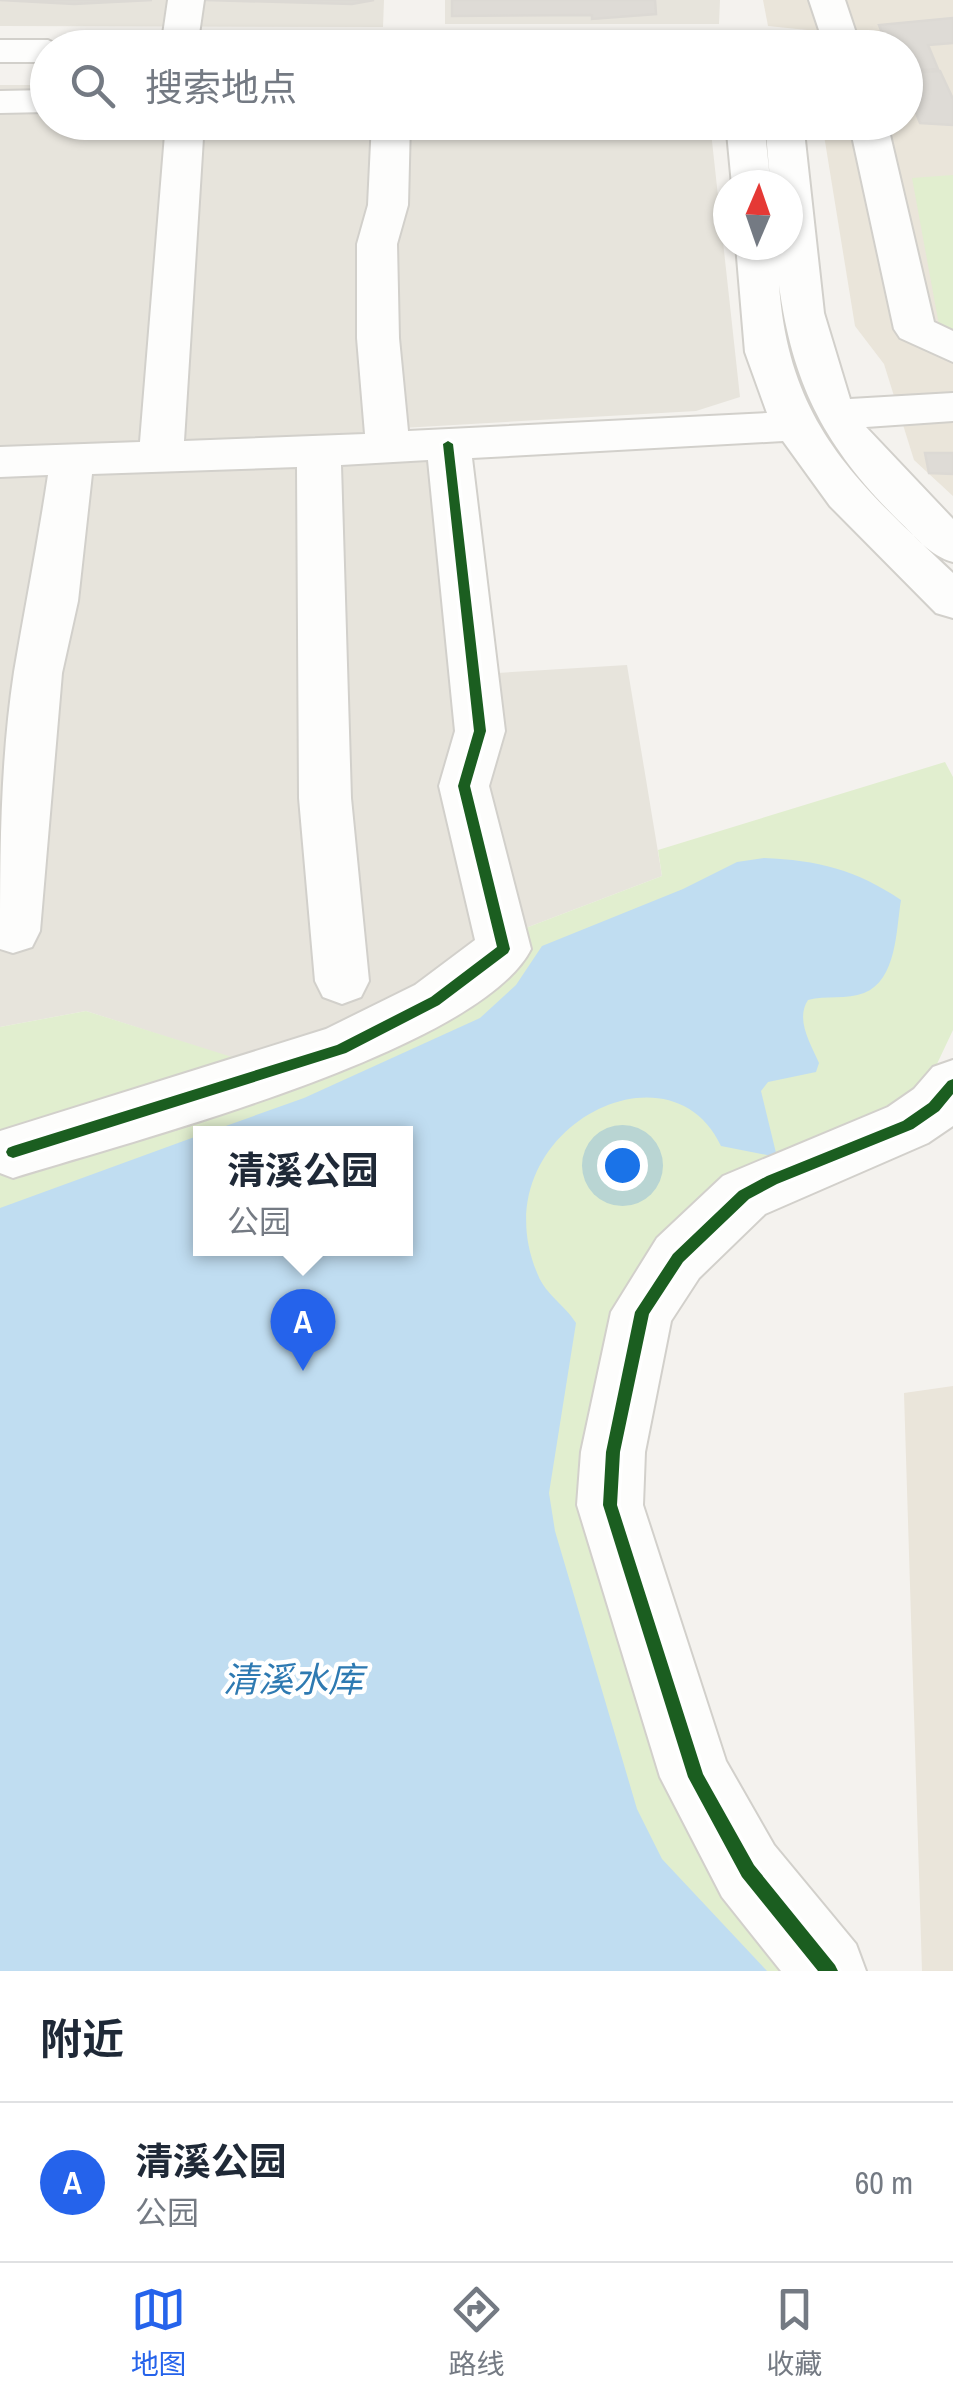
<!DOCTYPE html>
<html lang="zh">
<head>
<meta charset="utf-8">
<style>
	:root { --surface:#fff; --page:#f2f2f3; --text:#1f2937; --muted:#747a83; --line:#e0e1e3; --accent:#2563eb }
	body { margin:0; font-family:"Archivo Narrow","Noto Sans SC",sans-serif; background:var(--page); color:var(--text) }
	.compass { position:absolute; left:713px; top:170px; width:90px; height:90px; border-radius:50%; background:var(--surface); box-shadow:0 2px 8px #0004; rotate:2deg }
	.you { position:absolute; left:622px; top:1165px; width:35px; height:35px; margin:-25px; border:8px solid #fff; border-radius:50%; background:#1a73e8; box-shadow:0 0 0 15px #1a73e833 }
	.badge { display:grid; place-items:center; width:65px; height:65px; border-radius:50%; background:var(--accent); color:#fff; font-size:32px; font-weight:700 }
	.pin { position:absolute; translate:-50% -82px; filter:drop-shadow(0 2px 5px #0008) }
	.pin::after { content:''; position:absolute; top:52px; width:35px; height:30px; background:inherit; clip-path:polygon(0 0,100% 0,50% 100%) }
	.popup { position:absolute; left:193px; top:1126px; width:220px; height:130px; box-sizing:border-box; display:grid; place-content:center; border-radius:0px; background:var(--surface); filter:drop-shadow(0 2px 8px #0005); font-size:32px; white-space:nowrap; color:var(--muted) }
	.popup b { font-size:38px; color:var(--text) }
	.popup::after { content:''; position:absolute; left:50%; top:100%; margin-left:-20px; border:20px solid transparent; border-top-color:var(--surface) }
	.list { margin:0; padding:0; list-style:none }
	h2 { display:flex; justify-content:space-between; align-items:center; height:130px; margin:0; padding:0 40px; font-size:42px }
	h2 small { font-size:32px; font-weight:400; color:var(--muted) }
	.list li { display:grid; grid-template-columns:65px 1fr auto; gap:30px; align-items:center; box-sizing:border-box; height:160px; padding:0 40px; border-top:2px solid var(--line) }
	.list b { display:block; font-size:38px; white-space:nowrap }
	.list p { margin:0; font-size:32px; white-space:nowrap; color:var(--muted) }
	.list em { font-size:32px; font-style:normal; color:var(--muted) }
	.icon { flex:none; width:55px; height:55px; fill:none; stroke:currentColor; stroke-width:2; stroke-linecap:round; stroke-linejoin:round }
	.map { position:relative; flex:none; width:953px; height:1971px; overflow:hidden }
	.search { position:absolute; background:var(--surface); box-shadow:0 2px 8px #0004; left:30px; right:30px; top:30px; height:110px; display:flex; align-items:center; gap:25px; box-sizing:border-box; padding:0 35px; border-radius:55px; color:var(--muted); font-size:38px }
	.sheet { height:290px; background:var(--surface) }
	nav { display:flex; justify-content:space-around; align-items:center; box-sizing:border-box; height:140px; border-top:2px solid var(--line); background:var(--surface); font-size:28px; color:var(--muted) }
	nav a { display:grid; justify-items:center; gap:5px }
	nav .on { color:var(--accent) }
	.map>svg:first-child { display:block }
</style>
</head>
<body>
<div class="map">
<svg width="953" height="1971" viewBox="0 0 953 1971">
	<rect width="100%" height="100%" fill="#f4f2ee"/>
	<g fill="#e7e4dc">
		<polygon points="0,0 384,0 383,27 0,26"/>
		<polygon points="445,0 720,0 719,24 445,24"/>
		<polygon points="0,85 47,85 48,122 375,123 378,437 0,448"/>
		<polygon points="410,123 710,123 740,397 696,411 402,428 385,261"/>
		<polygon points="459,456 480,674 627,665 662,876 523,929 336,1039 251,1064 86,1011 0,1027 0,473"/>
	</g>
	<g fill="#eae5da">
		<polygon points="763,0 953,0 953,496 914,460 884,364 855,326 822,123 906,122 906,48 810,47 807,30 768,26"/>
		<polygon points="953,1386 953,1971 922,1971 904,1393"/>
	</g>
	<g fill="#e1eecf" fill-rule="evenodd">
		<polygon points="953,175 953,329 939,325 912,178"/>
		<path d="M945,762L953,777V1030L936,1066L909,1100L754,1178L589,1440L800,1971H0V1027L86,1011L251,1063L336,1039L523,929L662,876L658,850ZM200,1134H406V1248H200Z"/>
	</g>
	<path fill="#c0ddf1" d="M764,858C817,860 857,870 901,900C896,930 897,980 864,993C847,1000 826,995 808,1000C795,1020 811,1044 819,1063L816,1072L768,1082L761,1091L777,1157L721,1146C669,1033 477,1134 538,1275C546,1295 565,1305 576,1323L549,1493L555,1531L637,1809L662,1859L767,1971H0V1208L200,1135V1248H406V1134L206,1133L304,1098L480,1018L516,985L542,946L683,889L737,862Z"/>
	<g fill="#dedbd6" stroke="#dcd9d4" stroke-width="2.5">
		<polygon points="0,0 152,0 74,4"/>
		<polygon points="205,0 374,0 352,4"/>
		<polygon points="452,0 655,0 656,14 592,19 592,15 452,16"/>
		<polygon points="953,18 953,43 928,45 938,69 906,71 906,48 888,48 879,25"/>
		<polygon points="940,71 953,99 953,125 920,123 906,87 906,73"/>
		<polygon points="925,453 953,453 953,474 929,473"/>
	</g>
	<g fill="none" stroke-linecap="round" stroke-linejoin="round">
		<g stroke="#d2d0cb" stroke-width="4">
			<g id="minor">
				<polygon points="168,0 204,0 197,48 161,48"/>
				<polygon points="809,0 845,0 861,48 825,48"/>
				<polygon points="776,32 789,35 794,48 337,48 342,40 355,37"/>
				<polygon points="0,40 48,40 64,48 48,48 48,62 0,62"/>
				<polygon points="48,90 48,112 0,113 0,91"/>
				<path d="M166,122H204L184,441L365,434L357,338V244L368,205L372,122H410L408,205L397,244L399,338L408,431L767,413L745,352L736,245H788V185H732L726,122H764L770,179L765,122H803L824,313L850,399L953,393V421L866,427L953,519V562C930,556 916,537 899,521C826,448 793,387 779,285C789,425 857,482 953,573V618L936,613L830,506L783,441L472,458L505,731L489,786L531,949C479,1052 127,1142 13,1178L0,1173V1131L326,1029L415,985L475,940L439,786L455,731L428,460L341,465L351,798L369,981L361,997L342,1004L323,997L315,981L299,798L297,467L92,474L78,601L62,673L40,931L32,947L13,953L0,949C0,857 0,764 14,672C25,607 38,542 48,475L0,477V447L140,442Z"/>
				<polygon points="849,122 887,122 934,322 953,331 953,362 900,338 894,329"/>
				<polygon points="953,1060 953,1126 928,1143 765,1214 699,1278 671,1321 645,1452 643,1505 726,1761 774,1845 856,1944 866,1971 781,1971 722,1897 660,1777 577,1505 581,1452 611,1312 657,1238 723,1176 888,1107 914,1089 933,1067"/>
			</g>
		</g>
		<use href="#minor" fill="#fdfdfc" fill-rule="evenodd"/>
		<g stroke="#fff" stroke-width="7">
			<g id="cycleway">
				<polygon points="448,441 453,444 486,731 470,786 510,949 508,953 439,1005 346,1053 13,1158 8,1156 6,1152 8,1148 13,1146 337,1045 431,997 497,947 458,786 474,731 443,444"/>
				<polygon points="953,1079 953,1094 939,1111 913,1129 777,1184 749,1199 683,1262 649,1314 620,1452 617,1505 703,1774 754,1865 835,1965 838,1971 818,1971 742,1877 688,1777 603,1505 606,1452 635,1312 673,1254 739,1191 767,1176 903,1121 929,1103 948,1081"/>
			</g>
		</g>
		<use href="#cycleway" fill="#1b5e20" fill-rule="evenodd"/>
	</g>
	<g text-anchor="middle" dominant-baseline="central" stroke-width="9" stroke-linejoin="round" paint-order="stroke">
		<g font-size="35" font-style="italic" fill="#2e7ab2" stroke="#fff">
			<text x="293" y="1679">清溪水库</text>
		</g>
	</g>
</svg>
<svg class="compass" viewBox="-18 -18 36 36"><path d="M0-13l5 13h-10z" fill="#e53935"/><path d="M0 13l5-13h-10z" fill="#747a83"/></svg>
<div class="you"></div>
<div class="pin badge" style="left:303px;top:1371px">A</div>
<div class="popup"><b>清溪公园</b>公园</div>
<div class="search"><svg class="icon" aria-label="search" viewBox="0 0 24 24"><circle cx="10" cy="10" r="6"/><path d="M15 15l6 6"/></svg>搜索地点</div>
</div>
<section class="sheet">
<h2>附近<small></small></h2>
<ul class="list">
<li><span class="badge">A</span><div><b>清溪公园</b><p>公园</p></div><em>60 m</em></li>
</ul>
</section>
<nav>
<a class="on"><svg class="icon" aria-label="map" viewBox="0 0 24 24"><path d="M3 6l6-2 6 2 6-2v14l-6 2-6-2-6 2zM9 4v14M15 6v14"/></svg>地图</a>
<a><svg class="icon" aria-label="directions" viewBox="0 0 24 24"><path d="M12 3l9 9-9 9-9-9zM9 14v-3h6M13 9l2 2-2 2"/></svg>路线</a>
<a><svg class="icon" aria-label="saved" viewBox="0 0 24 24"><path d="M7 4h10v16l-5-4-5 4z"/></svg>收藏</a>
</nav>
</body>
</html>
